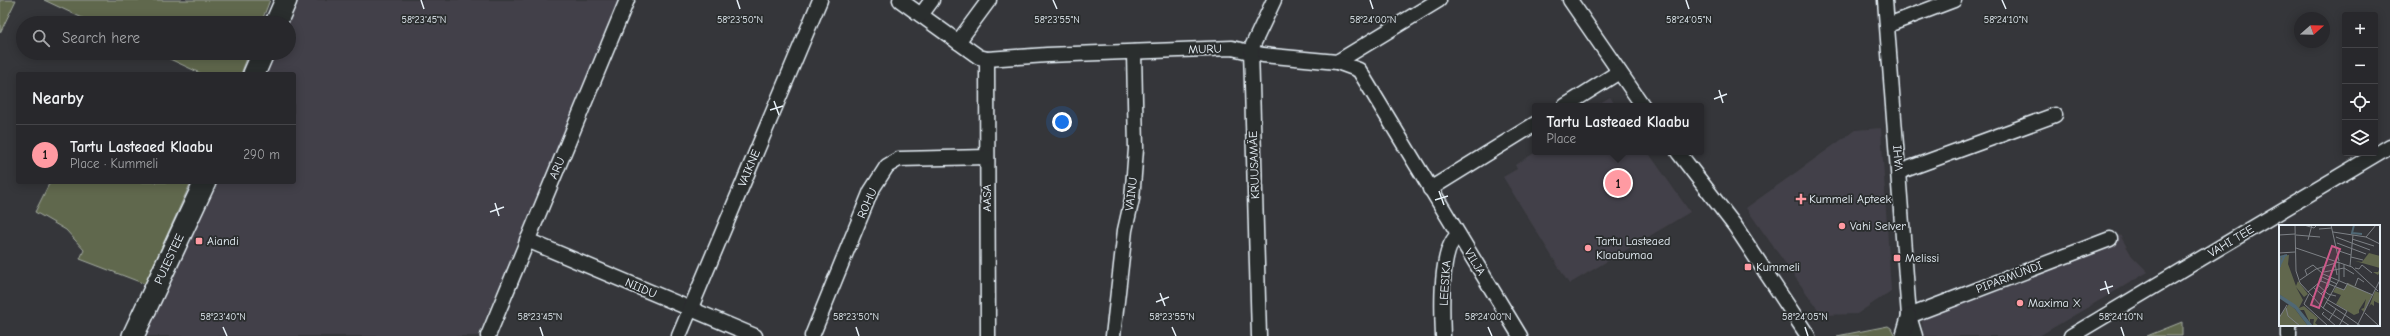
<!DOCTYPE html>
<html lang="en">
<head>
<meta charset="utf-8">
<style>
	:root { --surface:#28282c; --page:#303034; --text:#f1f3f6; --muted:#a5a6a9; --line:#444448; --accent:#ff9aa2 }
	body { margin:0; font-family:"Comic Neue",sans-serif; background:var(--page); color:var(--text) }
	.controls { position:absolute; right:12px; top:12px; display:grid; overflow:hidden; border-radius:4px; box-shadow:0 2px 10px #0003 }
	.controls button { width:36px; height:36px; display:grid; place-items:center; padding:0; border:0; border-bottom:1px solid var(--line); background:var(--surface); color:var(--text); font:20px sans-serif }
	.compass { position:absolute; left:2294px; top:12px; width:36px; height:36px; border-radius:50%; background:var(--surface); box-shadow:0 2px 10px #0003; rotate:70deg }
	.you { position:absolute; left:1062px; top:122px; width:14px; height:14px; margin:-10px; border:3px solid #fff; border-radius:50%; background:#1a73e8; box-shadow:0 0 0 6px #1a73e833 }
	.badge { display:grid; place-items:center; width:26px; height:26px; border-radius:50%; background:var(--accent); color:#111; font-size:13px; font-weight:700 }
	.pin { position:absolute; translate:-50% -50%; border:2px solid #fff; box-shadow:0 1px 4px #0006 }
	.popup { position:absolute; left:1532px; top:103px; width:172px; height:52px; box-sizing:border-box; display:grid; place-content:center; border-radius:4px; background:var(--surface); filter:drop-shadow(0 1px 3px #0005); font-size:13px; white-space:nowrap; color:var(--muted) }
	.popup b { font-size:15px; color:var(--text) }
	.popup::after { content:''; position:absolute; left:50%; top:100%; margin-left:-8px; border:8px solid transparent; border-top-color:var(--surface) }
	.list { margin:0; padding:0; list-style:none }
	h2 { display:flex; justify-content:space-between; align-items:center; height:52px; margin:0; padding:0 16px; font-size:17px }
	h2 small { font-size:13px; font-weight:400; color:var(--muted) }
	.list li { display:grid; grid-template-columns:26px 1fr auto; gap:12px; align-items:center; box-sizing:border-box; height:60px; padding:0 16px; border-top:1px solid var(--line) }
	.list b { display:block; font-size:15px; white-space:nowrap }
	.list p { margin:0; font-size:13px; white-space:nowrap; color:var(--muted) }
	.list em { font-size:13px; font-style:normal; color:var(--muted) }
	.icon { flex:none; width:22px; height:22px; fill:none; stroke:currentColor; stroke-width:2; stroke-linecap:round; stroke-linejoin:round }
	.map { position:relative; flex:none; width:2390px; height:336px; overflow:hidden }
	.search { position:absolute; background:var(--surface); box-shadow:0 2px 10px #0003; left:16px; top:16px; width:280px; height:44px; display:flex; align-items:center; gap:10px; box-sizing:border-box; padding:0 14px; border-radius:22px; color:var(--muted); font-size:15px }
	.panel { position:absolute; background:var(--surface); box-shadow:0 2px 10px #0003; left:16px; top:72px; width:280px; height:112px; border-radius:4px }
	.map>svg:first-child { display:block }
</style>
</head>
<body>
<div class="map">
<svg width="2390" height="336" viewBox="0 0 2390 336">
	<rect width="100%" height="100%" fill="#35363a"/>
	<filter id="ink" filterUnits="userSpaceOnUse"><feTurbulence type="fractalNoise" baseFrequency=".025" numOctaves="2"/><feDisplacementMap in="SourceGraphic" scale="8" xChannelSelector="R" yChannelSelector="G"/><feConvolveMatrix kernelMatrix="1 2 1 2 8 2 1 2 1" color-interpolation-filters="sRGB"/></filter>
	<g filter="url(#ink)">
		<g fill="#424048">
			<polygon points="291,0 620,0 478,336 141,336 210,182 294,182 294,74 258,74 267,53 289,53 289,23 281,23"/>
			<polygon points="1610,97 1616,106 1595,106"/>
			<polygon points="1881,128 1891,291 1857,314 1822,315 1746,208 1855,130"/>
			<polygon points="1536,152 1648,152 1690,212 1569,284 1503,177 1517,169 1515,165"/>
			<polygon points="2120,235 2132,256 2148,272 2039,336 1923,336 1921,307"/>
		</g>
		<g fill="#61674d" stroke="#a4aca2">
			<polygon points="0,0 16,0 0,33"/>
			<polygon points="44,0 270,0 261,23 93,23"/>
			<polygon points="157,53 249,53 241,74 202,74"/>
			<polygon points="50,182 191,182 145,284 80,259 84,250 66,230 35,212"/>
			<polygon points="2182,322 2182,336 2147,336"/>
			<polygon points="1888,326 1891,328 1895,336 1837,336"/>
		</g>
		<g fill="none" stroke-linecap="round" stroke-linejoin="round">
			<g stroke="#e8f1f8" stroke-width="17">
				<g id="minor">
					<polyline points="900,0 979,57 987,59 1047,55 1232,48 1263,55 1337,62 1439,0"/>
					<polyline points="1570,0 1643,106"/>
					<polyline points="1885,0 1909,316 1915,336"/>
					<polyline points="921,15 932,0"/>
					<polyline points="1888,25 1954,0"/>
					<polyline points="958,42 989,0"/>
					<polyline points="987,59 988,336"/>
					<polyline points="1337,62 1359,70 1520,336"/>
					<polyline points="1565,106 1619,72"/>
					<polyline points="1678,152 1735,226 1808,336"/>
					<polyline points="1899,172 2055,115"/>
					<polyline points="1430,189 1535,124"/>
					<polyline points="527,240 755,336"/>
					<polyline points="1909,316 2110,239"/>
					<polyline points="488,336 627,0"/>
					<polyline points="679,336 820,0"/>
					<polyline points="812,336 871,191 887,166 899,159 987,157"/>
					<polyline points="1113,336 1125,230 1132,199 1136,149 1134,52"/>
					<polyline points="1259,336 1251,49 1274,0"/>
					<path d="M1443,336C1442,313 1439,249 1458,235"/>
					<polyline points="1903,336 1909,316"/>
					<polyline points="2071,336 2390,146"/>
					<polyline points="2289,336 2289,325"/>
				</g>
			</g>
			<g stroke="#e8f1f8" stroke-width="24">
				<g id="highway">
					<polyline points="276,23 286,0"/>
					<polyline points="254,74 263,53"/>
					<polyline points="133,336 205,182"/>
				</g>
			</g>
			<use href="#minor" stroke="#2a2d2e" stroke-width="14"/>
			<use href="#highway" stroke="#2a2d2e" stroke-width="21"/>
		</g>
	</g>
	<path fill="none" stroke="#e8f1f8" stroke-width="1.5" d="M421,0L424,9M737,0L740,9M1053,0L1057,9M1370,0L1373,9M1686,0L1689,9M2002,0L2006,9M1719,90L1723,103M1714,99L1727,94M774,101L779,115M770,110L783,106M1439,191L1444,205M1435,200L1448,196M495,203L499,216M490,212L504,207M2105,281L2109,294M2100,290L2113,286M1160,293L1165,306M1156,302L1169,297M223,327L227,336M540,327L543,336M856,327L859,336M1172,327L1176,336M1488,327L1492,336M1805,327L1808,336M2121,327L2124,336"/>
	<g fill="#ff9aa2" stroke="#2a2d2e" stroke-width="1.5">
		<path d="M1799 193h4v4h4v4h-4v4h-4v-4h-4v-4h4z"/>
		<circle cx="1842" cy="226" r="4"/>
		<rect x="195" y="237" width="8" height="8" rx="2"/>
		<circle cx="1588" cy="248" r="4"/>
		<rect x="1893" y="254" width="8" height="8" rx="2"/>
		<rect x="1744" y="263" width="8" height="8" rx="2"/>
		<circle cx="2020" cy="303" r="4"/>
	</g>
	<g text-anchor="middle" dominant-baseline="central" stroke-width="3.5" stroke-linejoin="round" paint-order="stroke">
		<g font-size="12" fill="#e8f1f8" stroke="#2a2d2e">
			<text transform="translate(1205 49) rotate(-2)">MURU</text>
			<text transform="translate(1898 158) rotate(-94)">VAHI</text>
			<text transform="translate(1254 165) rotate(-92)">KRUUSAMÄE</text>
			<text transform="translate(557 168) rotate(-67)">ARU</text>
			<text transform="translate(749 168) rotate(-67)">VAIKNE</text>
			<text transform="translate(1131 194) rotate(-83)">VAINU</text>
			<text transform="translate(987 198) rotate(-90)">AASA</text>
			<text transform="translate(867 203) rotate(-66)">ROHU</text>
			<text transform="translate(2231 241) rotate(-31)">VAHI TEE</text>
			<text transform="translate(169 259) rotate(-65)">PUIESTEE</text>
			<text transform="translate(1475 262) rotate(59)">VILJA</text>
			<text transform="translate(2009 277) rotate(-21)">PIPARMÜNDI</text>
			<text transform="translate(1445 283) rotate(-86)">LEESIKA</text>
			<text transform="translate(641 288) rotate(23)">NIIDU</text>
		</g>
		<g font-size="12" fill="#e8f1f8" stroke="#2a2d2e" text-anchor="start">
			<text x="1809" y="199">Kummeli Apteek</text>
			<text x="1850" y="226">Vahi Selver</text>
			<text x="207" y="241">Aiandi</text>
			<text x="1596" y="241">Tartu Lasteaed<tspan x="1596" dy="14">Klaabumaa</tspan></text>
			<text x="1905" y="258">Melissi</text>
			<text x="1756" y="267">Kummeli</text>
			<text x="2028" y="303">Maxima X</text>
		</g>
	</g>
	<g transform="translate(2279 225)">
		<rect width="101" height="101" fill="#35363a"/>
		<path d="M90,28L101,31V47L99,50L94,47H99L101,43L76,36L83,37ZM10,30L9,39L17,61L19,56L29,69L25,72L17,62L24,75L20,83L25,81L39,93L36,98L40,101H34L35,94H31V98L25,85H21L0,69V31ZM69,58L93,70L85,87L82,84L85,83L87,74L80,85V88L75,90L57,79L62,70L54,67L57,62L65,65ZM96,66L101,68V79L95,76V81L92,79L90,82ZM10,79L16,84L29,101H0V92Z" fill="#61674d"/>
		<path d="M0,69L17,80L34,101H29L16,84L0,73Z" fill="#506875"/>
		<path fill="none" stroke="#506875" stroke-width="2" d="M75,0L73,8L83,9M0,42L6,30M1,42V32L8,30"/>
		<path fill="none" stroke="#7d8186" stroke-width="1" d="M16,0L17,46L21,58L44,83L71,101M25,0L35,3L38,0M52,0L60,36M40,4L53,3M54,7L87,12L101,19M0,10L16,9M17,10L41,12M57,12L91,25M87,12L97,0M73,14L95,21M29,15L33,0M58,18L87,29M17,23L73,42L99,66M60,26L72,30M0,28L16,27M72,32L84,35M56,38L58,50M65,39V52M71,41L74,10M76,43L80,44L83,40L93,48M45,47L65,43L75,49M28,50L26,45L34,40L44,49L94,70M43,52L58,59M21,55L37,44L60,37M42,56L65,65L69,58M38,59L49,69L57,71M76,61L79,53L85,57M34,62L49,75L68,86L60,101M29,67L42,56L44,42M30,69L25,79L49,101M42,69L49,62L52,52M47,77L82,101M7,83L9,91L21,101M44,83L60,55V37M45,87L43,89L57,101M86,88L100,101M0,93L8,80M50,95L57,84M78,101L101,55"/>
		<path fill="#cd598a" fill-opacity="0.15" stroke="#cd598a" stroke-width="2" d="M53,21L61,24L40,83L32,80Z"/>
		<rect width="101" height="101" fill="none" stroke="#e8f1f8" stroke-width="2"/>
	</g>
	<g font-size="10" text-anchor="middle" fill="#e8f1f8" stroke="#2a2d2e" stroke-width="3.5" stroke-linejoin="round" paint-order="stroke">
		<text x="424" y="23">58°23'45"N</text>
		<text x="740" y="23">58°23'50"N</text>
		<text x="1057" y="23">58°23'55"N</text>
		<text x="1373" y="23">58°24'00"N</text>
		<text x="2006" y="23">58°24'10"N</text>
		<text x="1689" y="23">58°24'05"N</text>
		<text x="223" y="320">58°23'40"N</text>
		<text x="540" y="320">58°23'45"N</text>
		<text x="856" y="320">58°23'50"N</text>
		<text x="1172" y="320">58°23'55"N</text>
		<text x="1488" y="320">58°24'00"N</text>
		<text x="1805" y="320">58°24'05"N</text>
		<text x="2121" y="320">58°24'10"N</text>
	</g>
</svg>
<div class="controls">
<button>+</button>
<button>−</button>
<button><svg class="icon" aria-label="locate" viewBox="0 0 24 24"><circle cx="12" cy="12" r="6"/><path d="M12 2v4M12 18v4M2 12h4M18 12h4"/></svg></button>
<button><svg class="icon" aria-label="layers" viewBox="0 0 24 24"><path d="M12 4l9 5-9 5-9-5zM3 14l9 5 9-5"/></svg></button>
</div>
<svg class="compass" viewBox="-18 -18 36 36"><path d="M0-13l5 13h-10z" fill="#e53935"/><path d="M0 13l5-13h-10z" fill="#a5a6a9"/></svg>
<div class="you"></div>
<div class="pin badge" style="left:1618px;top:183px">1</div>
<div class="popup"><b>Tartu Lasteaed Klaabu</b>Place</div>
<div class="search"><svg class="icon" aria-label="search" viewBox="0 0 24 24"><circle cx="10" cy="10" r="6"/><path d="M15 15l6 6"/></svg>Search here</div>
<section class="panel">
<h2>Nearby<small></small></h2>
<ul class="list">
<li><span class="badge">1</span><div><b>Tartu Lasteaed Klaabu</b><p>Place · Kummeli</p></div><em>290 m</em></li>
</ul>
</section>
</div>
</body>
</html>
